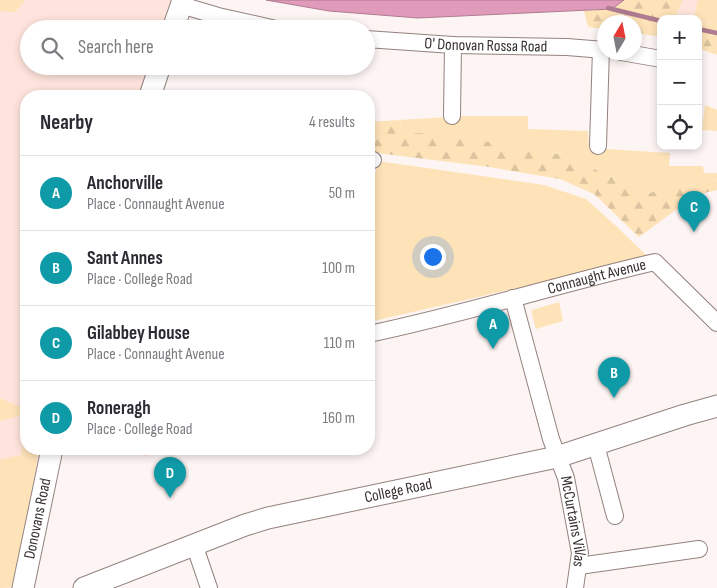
<!DOCTYPE html>
<html lang="en">
<head>
<meta charset="utf-8">
<style>
	:root { --surface:#fff; --page:#f2f2f3; --text:#2b2b33; --muted:#7c7c81; --line:#e1e1e2; --accent:#b45309 }
	body { margin:0; font-family:"Sofia Sans Condensed",sans-serif; background:var(--page); color:var(--text) }
	.controls { position:absolute; right:15px; top:15px; display:grid; overflow:hidden; border-radius:10px; box-shadow:0 2px 8px #0003 }
	.controls button { width:45px; height:45px; display:grid; place-items:center; padding:0; border:0; border-bottom:1px solid var(--line); background:var(--surface); color:var(--text); font:25px sans-serif }
	.compass { position:absolute; left:597px; top:15px; width:45px; height:45px; border-radius:50%; background:var(--surface); box-shadow:0 2px 8px #0003; rotate:10deg }
	.you { position:absolute; left:432px; top:256px; width:18px; height:18px; margin:-12px; border:4px solid #fff; border-radius:50%; background:#1a73e8; box-shadow:0 0 0 8px #1a73e833 }
	.badge { display:grid; place-items:center; width:32px; height:32px; border-radius:50%; background:var(--accent); color:#fff; font-size:16px; font-weight:700 }
	.pin { position:absolute; translate:-50% -41px; filter:drop-shadow(0 1px 2px #0008) }
	.pin::after { content:''; position:absolute; top:26px; width:18px; height:15px; background:inherit; clip-path:polygon(0 0,100% 0,50% 100%) }
	.list { margin:0; padding:0; list-style:none }
	h2 { display:flex; justify-content:space-between; align-items:center; height:65px; margin:0; padding:0 20px; font-size:21px }
	h2 small { font-size:16px; font-weight:400; color:var(--muted) }
	.list li { display:grid; grid-template-columns:32px 1fr auto; gap:15px; align-items:center; box-sizing:border-box; height:75px; padding:0 20px; border-top:1px solid var(--line) }
	.list b { display:block; font-size:19px; white-space:nowrap }
	.list p { margin:0; font-size:16px; white-space:nowrap; color:var(--muted) }
	.list em { font-size:16px; font-style:normal; color:var(--muted) }
	.icon { flex:none; width:28px; height:28px; fill:none; stroke:currentColor; stroke-width:2; stroke-linecap:round; stroke-linejoin:round }
	.map { position:relative; flex:none; width:717px; height:588px; overflow:hidden }
	.search { position:absolute; background:var(--surface); box-shadow:0 2px 8px #0003; left:20px; top:20px; width:355px; height:55px; display:flex; align-items:center; gap:12px; box-sizing:border-box; padding:0 18px; border-radius:28px; color:var(--muted); font-size:19px }
	.panel { position:absolute; background:var(--surface); box-shadow:0 2px 8px #0003; left:20px; top:90px; width:355px; height:365px; border-radius:20px }
	.map>svg:first-child { display:block }
</style>
</head>
<body>
<div class="map">
<svg width="717" height="588" viewBox="0 0 717 588">
	<defs>
		<pattern id="forest-firs" width="22" height="20" patternUnits="userSpaceOnUse" patternTransform="scale(1.25)"><rect width="22" height="20" fill="#fee3b8"/><path d="M5 1l3.5 6h-7zM16 11l3.5 6h-7z" fill="#dac39e"/></pattern>
	</defs>
	<rect width="100%" height="100%" fill="#fdf5f3"/>
	<g fill="#fee4dc">
		<polygon points="0,0 172,0 162,29 29,29 29,66 149,66 139,96 26,96 26,449 40,449 22,550 13,588 0,588"/>
		<polygon points="683,0 717,0 717,24 698,21 698,19 676,17"/>
		<polygon points="112,449 147,449 149,457"/>
	</g>
	<g fill="#fee3b8">
		<polygon points="0,0 25,0 15,12 0,11"/>
		<polygon points="698,0 717,0 717,24 694,19"/>
		<polygon points="705,105 717,110 717,131 702,130"/>
		<polygon points="463,116 528,116 528,129 588,131 589,148 670,153 669,166 703,166 704,173 717,173 717,180 648,193 563,155 438,133 401,133 400,120"/>
		<polygon points="378,161 544,185 586,199 616,226 649,258 369,322 369,200"/>
		<polygon points="559,302 563,321 536,329 532,315 532,310"/>
		<polygon points="0,398 25,409 26,421 20,416 0,421"/>
		<polygon points="26,431 26,449 39,449 21,550 13,587 0,588 0,460 21,455"/>
	</g>
	<g fill="url(#forest-firs)">
		<polygon points="624,0 683,0 676,16 687,19 661,19 661,37 635,33 634,22 604,22 604,29 588,27 584,11 612,9"/>
		<polygon points="698,21 717,24 717,55 698,48"/>
		<polygon points="400,120 401,133 438,133 563,155 648,193 717,180 717,190 696,195 639,237 594,194 560,179 489,167 369,152 369,122"/>
	</g>
	<polygon fill="#e19bba" stroke="#ae7b90" points="266,0 624,0 612,9 418,18 329,11"/>
	<g fill="none" stroke-linecap="round" stroke-linejoin="round">
		<g stroke="#ae7b90" stroke-width="4.5">
			<polyline points="608,8 661,21"/>
			<polyline points="698,29 717,33"/>
		</g>
		<g stroke="#93827e" stroke-width="18">
			<g id="minor">
				<polyline points="181,5 218,16 276,29"/>
				<path id="s1" d="M366,39L453,45L567,47L604,50"/>
				<polyline points="621,52 661,59"/>
				<polyline points="452,116 453,45"/>
				<polyline points="598,146 601,49"/>
				<polyline points="369,161 373,160"/>
				<path id="s2" d="M513,298L551,439L566,478L580,553L575,588"/>
				<path id="s3" d="M369,334C465,314 559,284 655,262L717,323"/>
				<polyline points="596,445 615,516"/>
				<polyline points="194,544 209,588"/>
				<polyline points="579,566 699,549"/>
			</g>
		</g>
		<g stroke="#93827e" stroke-width="23">
			<g id="tertiary">
				<polyline points="173,29 183,0"/>
				<polyline points="150,96 160,66"/>
				<path id="s4" d="M23,588L52,449"/>
				<path id="s5" d="M84,588L245,525L268,518L557,457L685,415L717,406"/>
			</g>
		</g>
		<use href="#minor" stroke="#fff" stroke-width="16"/>
		<use href="#tertiary" stroke="#fff" stroke-width="21"/>
	</g>
	<g text-anchor="middle" dominant-baseline="central" stroke-width="4.5" stroke-linejoin="round" paint-order="stroke">
		<g font-size="16" fill="#362f2e" stroke="#fdf5f3">
			<text stroke="none"><textPath href="#s1" startOffset="120">O' Donovan Rossa Road</textPath></text>
			<text stroke="none"><textPath href="#s3" startOffset="235">Connaught Avenue</textPath></text>
			<text stroke="none"><textPath href="#s5" startOffset="330">College Road</textPath></text>
			<text stroke="none"><textPath href="#s4" startOffset="71">Donovans Road</textPath></text>
			<text stroke="none"><textPath href="#s2" startOffset="232">McCurtains Villas</textPath></text>
		</g>
	</g>
</svg>
<div class="controls">
<button>+</button>
<button>−</button>
<button><svg class="icon" aria-label="locate" viewBox="0 0 24 24"><circle cx="12" cy="12" r="6"/><path d="M12 2v4M12 18v4M2 12h4M18 12h4"/></svg></button>
</div>
<svg class="compass" viewBox="-18 -18 36 36"><path d="M0-13l5 13h-10z" fill="#e53935"/><path d="M0 13l5-13h-10z" fill="#7c7c81"/></svg>
<div class="you"></div>
<div class="pin badge" style="left:493px;top:349px;background:#0f9aa8">A</div>
<div class="pin badge" style="left:614px;top:398px;background:#0f9aa8">B</div>
<div class="pin badge" style="left:694px;top:232px;background:#0f9aa8">C</div>
<div class="pin badge" style="left:170px;top:498px;background:#0f9aa8">D</div>
<div class="search"><svg class="icon" aria-label="search" viewBox="0 0 24 24"><circle cx="10" cy="10" r="6"/><path d="M15 15l6 6"/></svg>Search here</div>
<section class="panel">
<h2>Nearby<small>4 results</small></h2>
<ul class="list">
<li><span class="badge" style="background:#0f9aa8">A</span><div><b>Anchorville</b><p>Place · Connaught Avenue</p></div><em>50 m</em></li>
<li><span class="badge" style="background:#0f9aa8">B</span><div><b>Sant Annes</b><p>Place · College Road</p></div><em>100 m</em></li>
<li><span class="badge" style="background:#0f9aa8">C</span><div><b>Gilabbey House</b><p>Place · Connaught Avenue</p></div><em>110 m</em></li>
<li><span class="badge" style="background:#0f9aa8">D</span><div><b>Roneragh</b><p>Place · College Road</p></div><em>160 m</em></li>
</ul>
</section>
</div>
</body>
</html>
